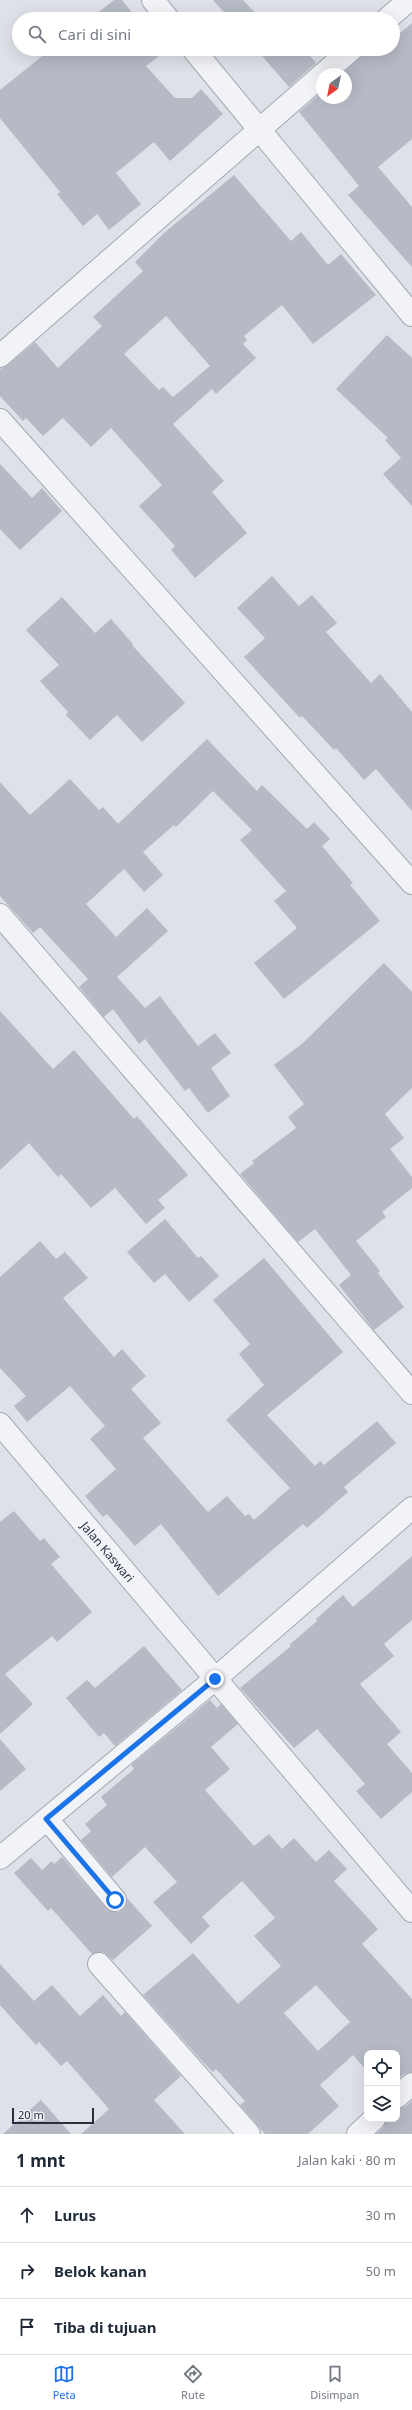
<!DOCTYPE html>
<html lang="id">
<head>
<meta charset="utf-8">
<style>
	:root { --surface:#fff; --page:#f6f6f7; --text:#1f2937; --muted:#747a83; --line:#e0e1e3; --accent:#1a73e8 }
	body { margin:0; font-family:"Noto Sans",sans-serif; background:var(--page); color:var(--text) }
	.controls { position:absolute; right:12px; bottom:12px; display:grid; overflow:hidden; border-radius:8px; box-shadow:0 4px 16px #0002 }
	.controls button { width:36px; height:36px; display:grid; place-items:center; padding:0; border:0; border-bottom:1px solid var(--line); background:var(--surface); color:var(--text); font:20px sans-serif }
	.compass { position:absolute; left:316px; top:68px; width:36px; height:36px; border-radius:50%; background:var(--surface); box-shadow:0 4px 16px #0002; rotate:213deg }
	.scale { position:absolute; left:12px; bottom:10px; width:82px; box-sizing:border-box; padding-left:4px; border:2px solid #282d40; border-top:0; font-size:11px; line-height:14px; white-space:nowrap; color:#282d40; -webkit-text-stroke:3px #eff1f6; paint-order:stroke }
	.stop { position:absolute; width:12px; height:12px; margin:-9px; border:3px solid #1a73e8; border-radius:50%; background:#fff }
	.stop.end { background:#1a73e8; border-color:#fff; box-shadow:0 1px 4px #0008 }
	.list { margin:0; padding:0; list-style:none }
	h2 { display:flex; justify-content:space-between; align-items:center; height:52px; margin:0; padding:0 16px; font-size:17px }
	h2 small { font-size:13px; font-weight:400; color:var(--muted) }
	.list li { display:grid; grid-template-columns:26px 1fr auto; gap:12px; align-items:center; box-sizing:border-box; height:56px; padding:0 16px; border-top:1px solid var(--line) }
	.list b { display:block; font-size:15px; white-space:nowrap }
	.list em { font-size:13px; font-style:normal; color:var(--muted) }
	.icon { flex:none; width:22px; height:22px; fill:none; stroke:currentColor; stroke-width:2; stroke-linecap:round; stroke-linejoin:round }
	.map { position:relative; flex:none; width:412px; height:2134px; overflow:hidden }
	.search { position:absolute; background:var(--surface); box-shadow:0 4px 16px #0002; left:12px; right:12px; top:12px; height:44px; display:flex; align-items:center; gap:10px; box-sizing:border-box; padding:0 14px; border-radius:22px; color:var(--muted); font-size:15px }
	.sheet { height:220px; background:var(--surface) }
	nav { display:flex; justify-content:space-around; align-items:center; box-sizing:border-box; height:56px; border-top:1px solid var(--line); background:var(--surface); font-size:11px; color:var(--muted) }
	nav a { display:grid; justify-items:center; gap:2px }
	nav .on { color:var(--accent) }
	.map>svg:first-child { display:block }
</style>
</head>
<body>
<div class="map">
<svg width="412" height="2134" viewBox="0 0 412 2134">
	<rect width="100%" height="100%" fill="#dfe1e9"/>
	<g fill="#b6bac5" fill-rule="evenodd">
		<polygon points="114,0 122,0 137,19 90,19"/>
		<polygon points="213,0 243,0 261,19 230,19"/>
		<polygon points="412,23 412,139 378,167 412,207 412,267 348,195 359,186 299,112 322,92 322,98 346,98 346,74 342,74 369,49 393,49 393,39"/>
		<polygon points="51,49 161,49 164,52 146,66 175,98 192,98 201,89 223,114 170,161 154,142 116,173 141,204 109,230 97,214 83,226 57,194 60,192 0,118 0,90"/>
		<polygon points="256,49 304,49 316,63 289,87"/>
		<path d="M234,175L291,241L301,232L328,265L341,254L376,295L313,344L282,305L244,336L247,340L243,344L256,358L216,394L212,389L173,424L224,481L212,492L247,533L195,578L171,550L175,546L139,506L162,485L111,428L91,447L63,418L43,436L26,418L23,421L0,396V369L8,365L35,342L58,368L102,326L93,317L143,271L135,262L164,233ZM166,316L210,366L173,397L163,387L159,390L124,354Z"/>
		<polygon points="387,335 412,358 412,506 383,474 401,458 385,440 388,438 336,389"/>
		<polygon points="0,464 32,498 42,488 62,511 20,550 0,529"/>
		<polygon points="272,576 299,606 312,595 337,623 326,632 371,683 380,674 412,712 412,811 376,769 364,780 336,748 334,750 302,716 300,718 244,657 265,638 237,608"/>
		<polygon points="62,597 95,633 111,619 133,644 132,645 185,703 142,742 117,715 90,740 66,715 68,712 40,681 59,665 26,630"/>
		<polygon points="207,739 257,791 262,785 307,829 314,822 330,839 322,846 353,883 350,885 380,921 284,999 254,963 297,928 274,901 286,891 240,840 252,830 213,791 176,827 174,825 143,852 163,875 144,892 124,869 86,904 116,937 147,908 168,931 117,977 145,1008 160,996 198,1046 215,1033 231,1053 211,1068 230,1096 208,1113 189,1088 185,1091 145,1039 139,1044 113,1009 104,1017 79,987 88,979 40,927 33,933 0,896 0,782 30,815 70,779 99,810 103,807 118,824"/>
		<polygon points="384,963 412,992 412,1088 385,1114 404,1138 390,1149 412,1177 412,1188 382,1212 386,1217 356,1241 380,1271 378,1273 404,1307 374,1330 339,1285 351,1275 315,1229 298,1242 240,1174 254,1163 252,1161 296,1128 288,1117 304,1104 274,1065 303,1043"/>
		<polygon points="0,1011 53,1069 74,1050 134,1119 137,1116 188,1175 158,1200 165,1208 146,1224 115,1188 91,1208 61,1174 58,1177 29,1143 0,1170"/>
		<polygon points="165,1219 198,1258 201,1256 219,1276 189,1302 165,1274 154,1283 127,1252"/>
		<polygon points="40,1241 56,1259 65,1252 88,1278 63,1298 114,1357 122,1349 146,1376 131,1389 161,1423 143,1438 208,1512 227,1496 245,1516 249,1514 254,1520 290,1488 226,1420 264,1385 239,1354 250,1344 213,1300 264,1258 343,1352 267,1415 315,1466 320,1461 324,1465 377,1421 396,1443 344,1487 348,1492 307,1528 303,1524 218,1596 161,1524 135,1546 107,1514 103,1517 85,1496 116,1469 90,1439 105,1426 70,1386 27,1422 14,1406 26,1396 0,1368 0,1277"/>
		<polygon points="14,1511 40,1541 44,1538 60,1557 51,1564 92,1612 57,1642 52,1636 5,1674 33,1704 0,1734 0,1522"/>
		<polygon points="412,1556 412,1620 384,1644 394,1656 360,1684 401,1732 387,1744 412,1773 412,1792 381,1819 356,1791 365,1784 317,1729 294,1748 240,1688 291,1646 289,1645 317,1621 316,1619 343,1595 353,1607"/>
		<polygon points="144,1646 182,1690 115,1746 104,1733 99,1737 66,1698 87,1680 95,1688"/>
		<path d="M210,1700L217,1708L221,1704L238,1724L211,1747L230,1769L205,1790L254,1846L269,1834L282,1849L294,1838L316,1862L329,1850L347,1869L334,1881L378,1929L362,1944L412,1999V2072L404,2074L397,2080V2053H367V2071L353,2055L320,2085L339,2106L308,2134H265L240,2105L245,2101L216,2069L213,2072L200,2059L143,1995L193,1953L238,2004L281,1966L254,1936L275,1918L242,1881L202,1917L210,1926L191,1944L153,1902L177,1882L145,1847L112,1877L81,1840L91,1831L85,1824L107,1805L101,1797L134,1769L131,1765ZM316,1985L350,2022L318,2051L284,2013Z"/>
		<polygon points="0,1739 26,1769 0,1791"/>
		<polygon points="62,1857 106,1908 118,1912 123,1909 127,1898 152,1926 113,1960 103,1952 92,1954 51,1908 48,1911 14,1873 31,1858 42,1870 52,1861 54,1864"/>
		<polygon points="0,1964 34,2001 52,1985 80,2016 103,1995 121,2016 125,2012 181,2076 154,2100 185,2134 81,2134 109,2109 67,2061 61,2066 39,2042 36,2045 0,2005"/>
		<polygon points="41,2100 71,2134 3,2134"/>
		<polygon points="412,2101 412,2134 376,2134 383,2128 386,2119 397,2119 397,2109 405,2107"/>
	</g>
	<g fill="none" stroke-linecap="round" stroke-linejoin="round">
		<g stroke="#a4a7b3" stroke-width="24">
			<g id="minor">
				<polyline points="153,0 168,19"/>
				<polyline points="387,19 409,0"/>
				<polyline points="193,49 412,315"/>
				<polyline points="323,74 352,49"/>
				<polyline points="0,356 322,75"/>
				<polyline points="0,420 412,883"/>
				<polyline points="0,915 412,1393"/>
				<path id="s1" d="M0,1424L412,1911"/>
				<polyline points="47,1819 115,1900"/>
				<polyline points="0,1858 215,1679 412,1508"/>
				<polyline points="99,1964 249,2134"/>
				<polyline points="397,2097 412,2084"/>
				<polyline points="358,2134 374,2119"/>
			</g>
		</g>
		<use href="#minor" stroke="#f2f3f7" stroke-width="22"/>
	</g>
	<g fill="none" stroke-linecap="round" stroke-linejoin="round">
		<polyline stroke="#1a73e8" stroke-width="5" points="115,1900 46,1819 215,1679"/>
	</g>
	<g text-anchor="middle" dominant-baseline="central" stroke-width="3" stroke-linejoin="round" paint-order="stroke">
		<g font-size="12" fill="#282d40" stroke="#eff1f6">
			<text stroke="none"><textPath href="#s1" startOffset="167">Jalan Kaswari</textPath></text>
		</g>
	</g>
</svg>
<div class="controls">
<button><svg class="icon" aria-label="locate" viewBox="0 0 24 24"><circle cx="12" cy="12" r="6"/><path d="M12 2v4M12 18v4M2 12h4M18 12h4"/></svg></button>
<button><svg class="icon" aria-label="layers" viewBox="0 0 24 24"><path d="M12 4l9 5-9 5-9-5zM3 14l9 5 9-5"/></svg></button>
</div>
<svg class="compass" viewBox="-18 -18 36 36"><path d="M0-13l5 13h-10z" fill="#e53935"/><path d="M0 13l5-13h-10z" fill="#747a83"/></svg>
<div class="scale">20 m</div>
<div class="stop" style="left:115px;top:1900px"></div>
<div class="stop end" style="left:215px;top:1679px"></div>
<div class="search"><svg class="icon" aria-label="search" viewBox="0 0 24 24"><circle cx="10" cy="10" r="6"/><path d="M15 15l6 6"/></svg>Cari di sini</div>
</div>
<section class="sheet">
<h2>1 mnt<small>Jalan kaki · 80 m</small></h2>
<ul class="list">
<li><svg class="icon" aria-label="ahead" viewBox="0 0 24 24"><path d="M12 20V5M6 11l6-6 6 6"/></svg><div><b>Lurus</b></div><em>30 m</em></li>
<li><svg class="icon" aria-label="right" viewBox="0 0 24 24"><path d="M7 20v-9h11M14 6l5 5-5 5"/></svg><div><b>Belok kanan</b></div><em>50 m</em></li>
<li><svg class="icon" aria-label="arrive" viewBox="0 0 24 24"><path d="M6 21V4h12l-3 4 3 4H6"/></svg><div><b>Tiba di tujuan</b></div></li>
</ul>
</section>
<nav>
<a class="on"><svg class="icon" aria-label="map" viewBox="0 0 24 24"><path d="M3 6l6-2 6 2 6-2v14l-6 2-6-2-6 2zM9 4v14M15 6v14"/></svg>Peta</a>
<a><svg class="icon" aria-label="directions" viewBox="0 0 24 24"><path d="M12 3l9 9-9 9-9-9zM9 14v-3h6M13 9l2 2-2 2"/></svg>Rute</a>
<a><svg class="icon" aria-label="saved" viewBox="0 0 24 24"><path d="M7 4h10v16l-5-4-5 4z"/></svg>Disimpan</a>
</nav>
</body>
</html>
